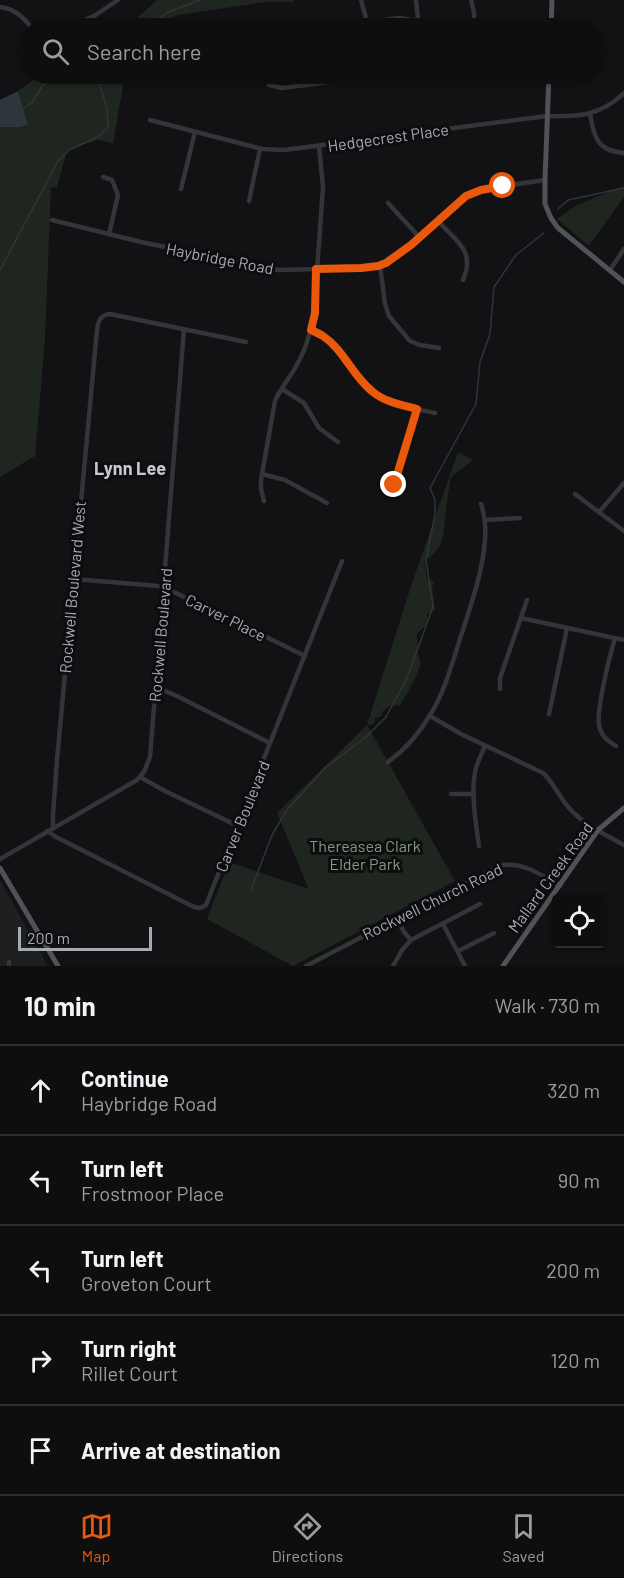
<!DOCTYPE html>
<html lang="en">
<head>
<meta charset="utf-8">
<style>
	:root { --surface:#0e0e0f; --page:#1c1c1d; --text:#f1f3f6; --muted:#9b9c9e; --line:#2e2e2f; --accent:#ea580c }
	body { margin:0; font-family:Barlow,sans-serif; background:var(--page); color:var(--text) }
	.controls { position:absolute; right:18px; bottom:18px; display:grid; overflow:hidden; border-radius:6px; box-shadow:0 2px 4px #0004 }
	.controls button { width:54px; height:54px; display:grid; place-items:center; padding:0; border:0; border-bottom:2px solid var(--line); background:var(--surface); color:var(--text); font:30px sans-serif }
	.scale { position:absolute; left:18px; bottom:15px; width:134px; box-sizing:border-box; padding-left:6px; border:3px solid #a5aab3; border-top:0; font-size:16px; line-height:21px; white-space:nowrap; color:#a5aab3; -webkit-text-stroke:4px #0d0d0f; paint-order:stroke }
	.stop { position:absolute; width:18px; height:18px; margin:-14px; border:4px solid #ea580c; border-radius:50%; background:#fff }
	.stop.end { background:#ea580c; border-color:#fff; box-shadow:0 2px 6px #0008 }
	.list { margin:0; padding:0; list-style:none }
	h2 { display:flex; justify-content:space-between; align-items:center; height:78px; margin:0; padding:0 24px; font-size:26px }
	h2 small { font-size:20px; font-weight:400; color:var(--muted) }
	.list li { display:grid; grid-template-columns:39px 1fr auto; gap:18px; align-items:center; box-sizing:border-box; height:90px; padding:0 24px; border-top:2px solid var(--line) }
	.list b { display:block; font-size:22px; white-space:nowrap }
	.list p { margin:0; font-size:20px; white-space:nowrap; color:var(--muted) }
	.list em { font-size:20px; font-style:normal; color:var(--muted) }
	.icon { flex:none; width:33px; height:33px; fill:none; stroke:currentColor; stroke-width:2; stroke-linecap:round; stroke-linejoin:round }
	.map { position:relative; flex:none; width:624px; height:966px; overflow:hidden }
	.search { position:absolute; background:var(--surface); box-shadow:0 2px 4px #0004; left:18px; right:18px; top:18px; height:66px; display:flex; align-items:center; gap:15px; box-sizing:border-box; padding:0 21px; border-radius:33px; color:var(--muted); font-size:22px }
	.sheet { height:528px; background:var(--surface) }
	nav { display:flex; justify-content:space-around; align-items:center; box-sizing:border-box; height:84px; border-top:2px solid var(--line); background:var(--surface); font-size:16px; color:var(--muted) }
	nav a { display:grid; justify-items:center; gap:3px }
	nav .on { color:var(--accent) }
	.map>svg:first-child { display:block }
</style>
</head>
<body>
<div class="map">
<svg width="624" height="966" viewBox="0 0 624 966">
	<rect width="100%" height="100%" fill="#121214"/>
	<polygon fill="#1e1f21" points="0,880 48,966 0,966"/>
	<g fill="#1f261f">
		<polygon points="157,0 293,0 294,2 266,2 178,15 159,22 151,28 126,28"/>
		<polygon points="41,74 124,74 122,80 124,81 113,143 97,140 67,150 57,188 51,187 45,339 35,456 0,477 0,127 20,127 27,125 27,121 18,91"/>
		<polygon points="620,187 624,187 624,197 589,246 557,219 575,206"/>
		<path d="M458,452L473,460L451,477C449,488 447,499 446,511C442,535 447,546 424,562C427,568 425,573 427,579L431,580L434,583L432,587L435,610L427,614C429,627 425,625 417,634L418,656L421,663L416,677L400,706C392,704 388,707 382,712V716L375,718L374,724L367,725L455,881L293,966L207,919L229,862L306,888L308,887L277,813L367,725L411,586Z"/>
	</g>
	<polygon fill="#2d363b" points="18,91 27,121 27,125 20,127 0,127 0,100"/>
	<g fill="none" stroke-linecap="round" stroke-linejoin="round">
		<g stroke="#2d363b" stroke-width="1.5">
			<polyline points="146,28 168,12 200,0"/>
			<polyline points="23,109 32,103 43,85 50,81 98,83"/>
			<polyline points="558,209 568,200 624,188"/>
			<polyline points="0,270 58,161 69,150 98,137 108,127 107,108 99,83 101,74"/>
			<polyline points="251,890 272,835 287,810 325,768 367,736 386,717 407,678 433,607 426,560 435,514 435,500 430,488 476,404 480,362 490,334 494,287 516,255 544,233"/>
		</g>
		<g stroke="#343538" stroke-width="4.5">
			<polyline points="361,0 367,22"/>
			<polyline points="416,0 419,28"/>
			<polyline points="471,0 474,13 474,28"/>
			<path d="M0,7C15,9 23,17 32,28"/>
			<polyline points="65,28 94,16 118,0"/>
			<polyline points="321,28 399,18 463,28"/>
			<polyline points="24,55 28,51"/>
			<polyline points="269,85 282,88 392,74"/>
			<path d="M590,114C594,137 597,151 624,153"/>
			<path d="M150,120L262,149L284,150L547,116C578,117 600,116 624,93"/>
			<polyline points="103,177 112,180 118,195 109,234"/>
			<polyline points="181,189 195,132"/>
			<polyline points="249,201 260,149"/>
			<polyline points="388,203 420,238"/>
			<polyline points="52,220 141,242 265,268 278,270 361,268 380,265 399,255 464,198 471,194 490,188 545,180"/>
			<path d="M438,221C456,241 476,251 463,280"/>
			<polyline points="380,265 385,304 389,316 410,341 420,345 439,348"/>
			<polyline points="610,270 624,249"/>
			<path d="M311,330C315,332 320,334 323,336C344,350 353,377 373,393C390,406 415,408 435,413"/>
			<polyline points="282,389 304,403 319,428 338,442"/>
			<polyline points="262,474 285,480 327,503"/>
			<polyline points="394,485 396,481 417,409"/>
			<polyline points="575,494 624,531"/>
			<path d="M264,501L261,489V480L275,401C280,389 289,379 295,368C305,352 311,331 314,313L323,187L319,146"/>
			<polyline points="599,512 624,483"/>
			<polyline points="485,520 520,518"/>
			<polyline points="73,579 147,585 158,586 176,593 305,656"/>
			<polyline points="521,618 624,640"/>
			<path d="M615,638C610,655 596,711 599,725C601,736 608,741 616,746"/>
			<polyline points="156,687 179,697 270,743"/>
			<polyline points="500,689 500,678 527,600"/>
			<polyline points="549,714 567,628"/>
			<path d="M430,716L461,734L543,773C554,783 559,797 569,808C583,824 606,835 624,845"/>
			<path d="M388,762C406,749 419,734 430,715C444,693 451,667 459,642C469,611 483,572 485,540C486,527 485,516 481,504"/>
			<polyline points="140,777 165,791 238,826"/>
			<polyline points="451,794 474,794"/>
			<path d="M53,827V815L57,760L97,330C98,321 100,315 110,314L246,342"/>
			<polyline points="47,831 56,837 194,907 200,908 206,905 342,561"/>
			<path d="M479,846C476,823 470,791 476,768C478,761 482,753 485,746"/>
			<polyline points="0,859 137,780 144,772 150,757 184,329"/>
			<polyline points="397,918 404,932 411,940"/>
			<polyline points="443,924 465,966"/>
			<polyline points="458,951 494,933"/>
			<polyline points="9,962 9,966"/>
			<path d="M306,966L499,866C521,860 541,875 560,886"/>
			<polyline points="393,966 402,950 411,940 480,904"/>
		</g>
		<g stroke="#505257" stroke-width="5">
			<polyline points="551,28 552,0"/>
			<polyline points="549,74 545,180 545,204 551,218 558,228 624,282"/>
			<polyline points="0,868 58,966"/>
			<polyline points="503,966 598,830 624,808"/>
		</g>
	</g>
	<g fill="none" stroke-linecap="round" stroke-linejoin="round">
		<path stroke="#ea580c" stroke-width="8" d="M394,485L417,409C402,405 385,402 373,392C353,377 344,350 323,336C320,334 315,332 311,330L315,313L316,269L361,268L378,266L386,263L411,245L466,196L481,190L503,186"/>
	</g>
	<g text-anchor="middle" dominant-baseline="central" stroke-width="6" stroke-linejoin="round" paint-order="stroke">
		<g font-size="16" fill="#a5aab3" stroke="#0d0d0f">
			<text transform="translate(388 137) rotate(-8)">Hedgecrest Place</text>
			<text transform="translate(220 258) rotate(11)">Haybridge Road</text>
			<text transform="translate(72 587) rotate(-85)">Rockwell Boulevard West</text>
			<text transform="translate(226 617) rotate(26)">Carver Place</text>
			<text transform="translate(160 635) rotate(-85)">Rockwell Boulevard</text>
			<text transform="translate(242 816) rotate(-68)">Carver Boulevard</text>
			<text transform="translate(550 877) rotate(-54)">Mallard Creek Road</text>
			<text transform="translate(432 901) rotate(-26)">Rockwell Church Road</text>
		</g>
		<g font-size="16" fill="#7d9d7d" stroke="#0d0d0f">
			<text x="365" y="845">Thereasea Clark<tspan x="365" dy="18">Elder Park</tspan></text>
		</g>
		<g font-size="18" font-weight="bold" fill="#c5c9d0" stroke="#0d0d0f">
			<text x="130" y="468">Lynn Lee</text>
		</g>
	</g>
</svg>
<div class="controls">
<button><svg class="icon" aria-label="locate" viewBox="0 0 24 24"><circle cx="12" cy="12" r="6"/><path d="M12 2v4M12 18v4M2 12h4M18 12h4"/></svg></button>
</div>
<div class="scale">200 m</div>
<div class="stop" style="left:503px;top:186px"></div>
<div class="stop end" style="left:394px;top:485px"></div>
<div class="search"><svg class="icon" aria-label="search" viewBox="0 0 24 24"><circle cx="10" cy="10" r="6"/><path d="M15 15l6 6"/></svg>Search here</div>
</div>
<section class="sheet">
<h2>10 min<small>Walk · 730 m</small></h2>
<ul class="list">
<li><svg class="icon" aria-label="ahead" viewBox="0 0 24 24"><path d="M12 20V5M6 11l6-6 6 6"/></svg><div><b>Continue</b><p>Haybridge Road</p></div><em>320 m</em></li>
<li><svg class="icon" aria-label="left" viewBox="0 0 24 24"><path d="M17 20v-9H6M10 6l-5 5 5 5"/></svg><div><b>Turn left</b><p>Frostmoor Place</p></div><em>90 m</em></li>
<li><svg class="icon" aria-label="left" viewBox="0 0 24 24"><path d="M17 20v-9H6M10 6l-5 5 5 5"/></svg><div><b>Turn left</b><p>Groveton Court</p></div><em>200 m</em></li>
<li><svg class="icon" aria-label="right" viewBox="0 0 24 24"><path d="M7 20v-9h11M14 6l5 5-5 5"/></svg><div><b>Turn right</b><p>Rillet Court</p></div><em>120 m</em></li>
<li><svg class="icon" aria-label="arrive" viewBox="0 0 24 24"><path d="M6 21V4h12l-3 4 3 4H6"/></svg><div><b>Arrive at destination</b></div></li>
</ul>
</section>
<nav>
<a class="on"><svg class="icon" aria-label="map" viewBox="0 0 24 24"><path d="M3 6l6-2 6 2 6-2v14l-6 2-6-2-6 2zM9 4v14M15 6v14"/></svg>Map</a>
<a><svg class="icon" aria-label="directions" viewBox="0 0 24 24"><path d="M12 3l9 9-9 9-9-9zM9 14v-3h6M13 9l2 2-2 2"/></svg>Directions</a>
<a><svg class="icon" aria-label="saved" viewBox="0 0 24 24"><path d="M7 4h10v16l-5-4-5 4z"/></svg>Saved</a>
</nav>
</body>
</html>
